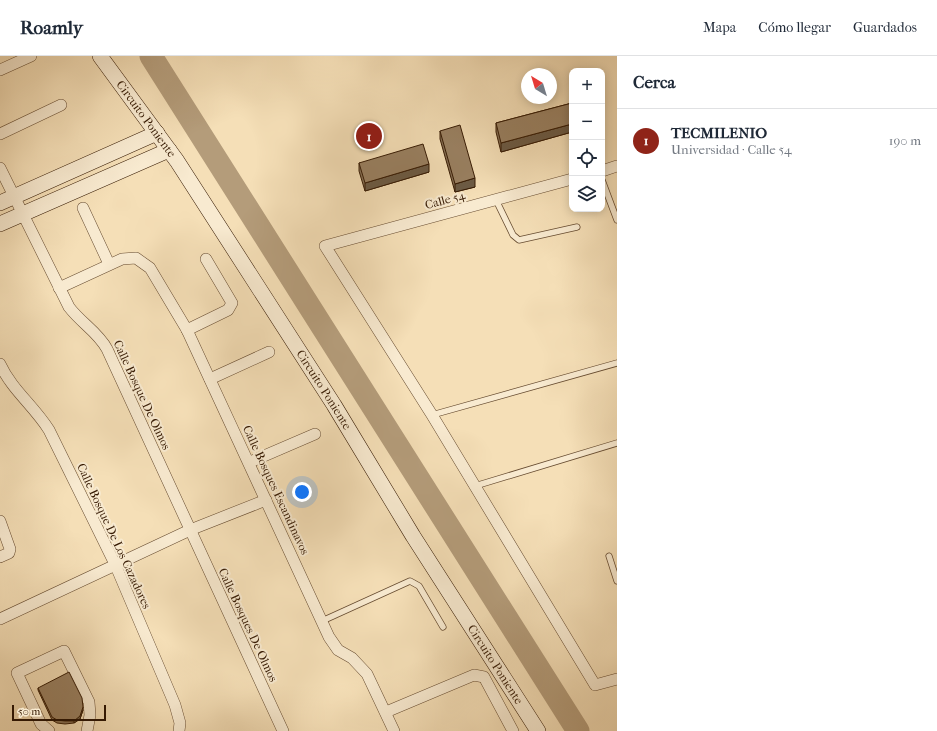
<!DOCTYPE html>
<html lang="es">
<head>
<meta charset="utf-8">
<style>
	:root { --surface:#fff; --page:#f6f6f7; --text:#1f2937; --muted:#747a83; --line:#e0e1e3; --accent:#8f2418 }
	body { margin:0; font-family:"IM FELL French Canon",serif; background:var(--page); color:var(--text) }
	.controls { position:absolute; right:12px; top:12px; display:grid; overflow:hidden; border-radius:8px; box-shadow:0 2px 10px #0003 }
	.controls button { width:36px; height:36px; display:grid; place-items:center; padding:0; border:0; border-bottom:1px solid var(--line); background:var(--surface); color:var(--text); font:20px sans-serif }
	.compass { position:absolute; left:521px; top:12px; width:36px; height:36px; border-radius:50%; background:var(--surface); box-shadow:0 2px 10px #0003; rotate:322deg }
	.scale { position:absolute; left:12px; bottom:10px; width:94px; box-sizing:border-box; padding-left:4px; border:2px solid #361a03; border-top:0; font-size:11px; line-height:14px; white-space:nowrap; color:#361a03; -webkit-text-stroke:3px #f8ead0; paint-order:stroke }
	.you { position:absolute; left:302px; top:436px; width:14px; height:14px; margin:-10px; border:3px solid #fff; border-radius:50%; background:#1a73e8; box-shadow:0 0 0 6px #1a73e833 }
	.badge { display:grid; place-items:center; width:26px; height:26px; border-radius:50%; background:var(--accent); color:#fff; font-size:13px; font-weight:700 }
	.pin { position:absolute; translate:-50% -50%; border:2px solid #fff; box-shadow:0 1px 4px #0006 }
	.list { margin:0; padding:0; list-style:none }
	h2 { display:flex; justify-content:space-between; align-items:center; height:52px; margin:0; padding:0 16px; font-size:17px }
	h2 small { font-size:13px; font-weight:400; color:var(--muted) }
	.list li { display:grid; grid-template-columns:26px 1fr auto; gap:12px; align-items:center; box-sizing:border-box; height:64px; padding:0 16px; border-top:1px solid var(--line) }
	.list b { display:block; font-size:15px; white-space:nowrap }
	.list p { margin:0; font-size:13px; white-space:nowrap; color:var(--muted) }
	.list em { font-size:13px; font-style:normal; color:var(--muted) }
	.icon { flex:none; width:22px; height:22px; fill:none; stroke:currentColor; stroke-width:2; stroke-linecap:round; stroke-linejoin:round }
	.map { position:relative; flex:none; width:617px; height:675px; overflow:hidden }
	header { display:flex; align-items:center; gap:24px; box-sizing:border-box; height:56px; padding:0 20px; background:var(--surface); border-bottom:1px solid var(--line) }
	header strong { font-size:19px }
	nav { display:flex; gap:22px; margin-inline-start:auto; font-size:14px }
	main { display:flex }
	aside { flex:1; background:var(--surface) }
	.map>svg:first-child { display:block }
</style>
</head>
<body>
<header>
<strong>Roamly</strong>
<nav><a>Mapa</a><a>Cómo llegar</a><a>Guardados</a></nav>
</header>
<main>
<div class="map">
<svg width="617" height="675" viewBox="0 0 617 675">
	<rect width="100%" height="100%" fill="#f5dfb7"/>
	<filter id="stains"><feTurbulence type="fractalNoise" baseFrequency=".005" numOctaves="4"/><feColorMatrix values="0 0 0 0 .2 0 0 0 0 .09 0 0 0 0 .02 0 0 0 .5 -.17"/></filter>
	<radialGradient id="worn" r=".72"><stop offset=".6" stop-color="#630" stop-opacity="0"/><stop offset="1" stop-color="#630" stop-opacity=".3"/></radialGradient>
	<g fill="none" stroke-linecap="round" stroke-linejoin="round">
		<polyline stroke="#b49c7a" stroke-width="23" points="151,0 578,675"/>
		<g stroke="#664b30" stroke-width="7">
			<g id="lane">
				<polyline points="602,124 617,164"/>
				<polyline points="496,144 513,179 519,184 577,171"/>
				<polyline points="432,359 617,307"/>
				<polyline points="475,430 617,387"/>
				<polyline points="609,500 617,525"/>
				<polyline points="322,565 410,525 419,530 443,571"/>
			</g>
		</g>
		<g stroke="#664b30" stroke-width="12">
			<g id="street">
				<polyline points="0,14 31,0"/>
				<polyline points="0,78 61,49"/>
				<path d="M0,112L69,251C81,267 98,276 107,293L283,675"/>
				<polyline points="602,115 617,110"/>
				<polyline points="572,123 325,190 432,359 595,629 617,623"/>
				<polyline points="83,152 109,208"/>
				<polyline points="59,232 122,203 136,202 150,212 187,274 329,581 338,594 352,602 367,618 394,675"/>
				<polyline points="187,274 228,254 232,247 206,203"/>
				<path d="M0,308C12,334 34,350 49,374L115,508L175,649L180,667L179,675"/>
				<polyline points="210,323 269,296"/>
				<polyline points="250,406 315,378"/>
				<polyline points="0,465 10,493 9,497 0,501"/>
				<polyline points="0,563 190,474 266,444"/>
				<polyline points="386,656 474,619 484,621 513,675"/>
				<polyline points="49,675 41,668 17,617 64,595 89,646 90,659 87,675"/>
			</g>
		</g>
		<g stroke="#361a03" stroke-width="16">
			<g id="secondary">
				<path id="s1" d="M100,0L177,105L334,349L413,480L538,675"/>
				<polyline points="0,147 157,77"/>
				<polyline points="0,168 169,94"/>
			</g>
		</g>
		<use href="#lane" stroke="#f8ead0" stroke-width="5.5"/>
		<use href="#street" stroke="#f8ead0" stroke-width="11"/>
		<use href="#secondary" stroke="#f8ead0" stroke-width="15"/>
	</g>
	<g fill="#846e53" stroke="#361a03">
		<polygon points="572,47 572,76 501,96 496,76 496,67"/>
		<polygon points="440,75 475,131 455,136 440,83"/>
		<polygon points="359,107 429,116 365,135 359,115"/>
		<polygon points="38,632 83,654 80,663 74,667 65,668 57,667 52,664 38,634"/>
	</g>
	<g fill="#6b5a44" stroke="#361a03">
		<polygon points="572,68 572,76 501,96 501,87"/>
		<polygon points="429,108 429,116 365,135 365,127"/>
		<polygon points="475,122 475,131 455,136 455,128"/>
		<polygon points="83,651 83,654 80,663 74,667 74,665"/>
	</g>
	<g fill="#998061" stroke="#361a03">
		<polygon points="572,47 572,68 501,87 496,67"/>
		<polygon points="460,69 475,122 455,128 440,75"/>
		<polygon points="423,88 429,108 365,127 359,107"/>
		<polygon points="69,616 82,642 83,651 80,660 74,665 65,665 57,664 52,661 38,632"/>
	</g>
	<g text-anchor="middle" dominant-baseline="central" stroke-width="4" stroke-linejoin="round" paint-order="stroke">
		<g font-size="12" fill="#361a03" stroke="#f8ead0">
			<text stroke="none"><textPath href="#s1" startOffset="78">Circuito Poniente</textPath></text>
			<text transform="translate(445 144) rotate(-15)">Calle 54</text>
			<text stroke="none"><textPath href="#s1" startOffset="402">Circuito Poniente</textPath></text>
			<text transform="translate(142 339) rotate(65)">Calle Bosque De Olmos</text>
			<text transform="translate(276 434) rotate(65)">Calle Bosques Escandinavos</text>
			<text transform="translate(114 480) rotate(65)">Calle Bosque De Los Cazadores</text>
			<text transform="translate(248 569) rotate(65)">Calle Bosques De Olmos</text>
			<text stroke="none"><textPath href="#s1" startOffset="726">Circuito Poniente</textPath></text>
		</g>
	</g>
	<rect width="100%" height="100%" filter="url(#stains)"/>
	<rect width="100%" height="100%" fill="url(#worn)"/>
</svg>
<div class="controls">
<button>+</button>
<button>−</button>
<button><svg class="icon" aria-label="locate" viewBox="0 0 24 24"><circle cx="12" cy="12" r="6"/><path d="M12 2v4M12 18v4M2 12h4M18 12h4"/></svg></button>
<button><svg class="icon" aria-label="layers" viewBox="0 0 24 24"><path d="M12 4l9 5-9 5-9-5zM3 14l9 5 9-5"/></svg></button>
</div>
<svg class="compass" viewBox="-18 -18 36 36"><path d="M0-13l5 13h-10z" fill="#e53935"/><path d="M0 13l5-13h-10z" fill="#747a83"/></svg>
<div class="scale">50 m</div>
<div class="you"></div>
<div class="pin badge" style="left:369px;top:80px">1</div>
</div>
<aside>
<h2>Cerca<small></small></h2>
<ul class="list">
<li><span class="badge">1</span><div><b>TECMILENIO</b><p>Universidad · Calle 54</p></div><em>190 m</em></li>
</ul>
</aside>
</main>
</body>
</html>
